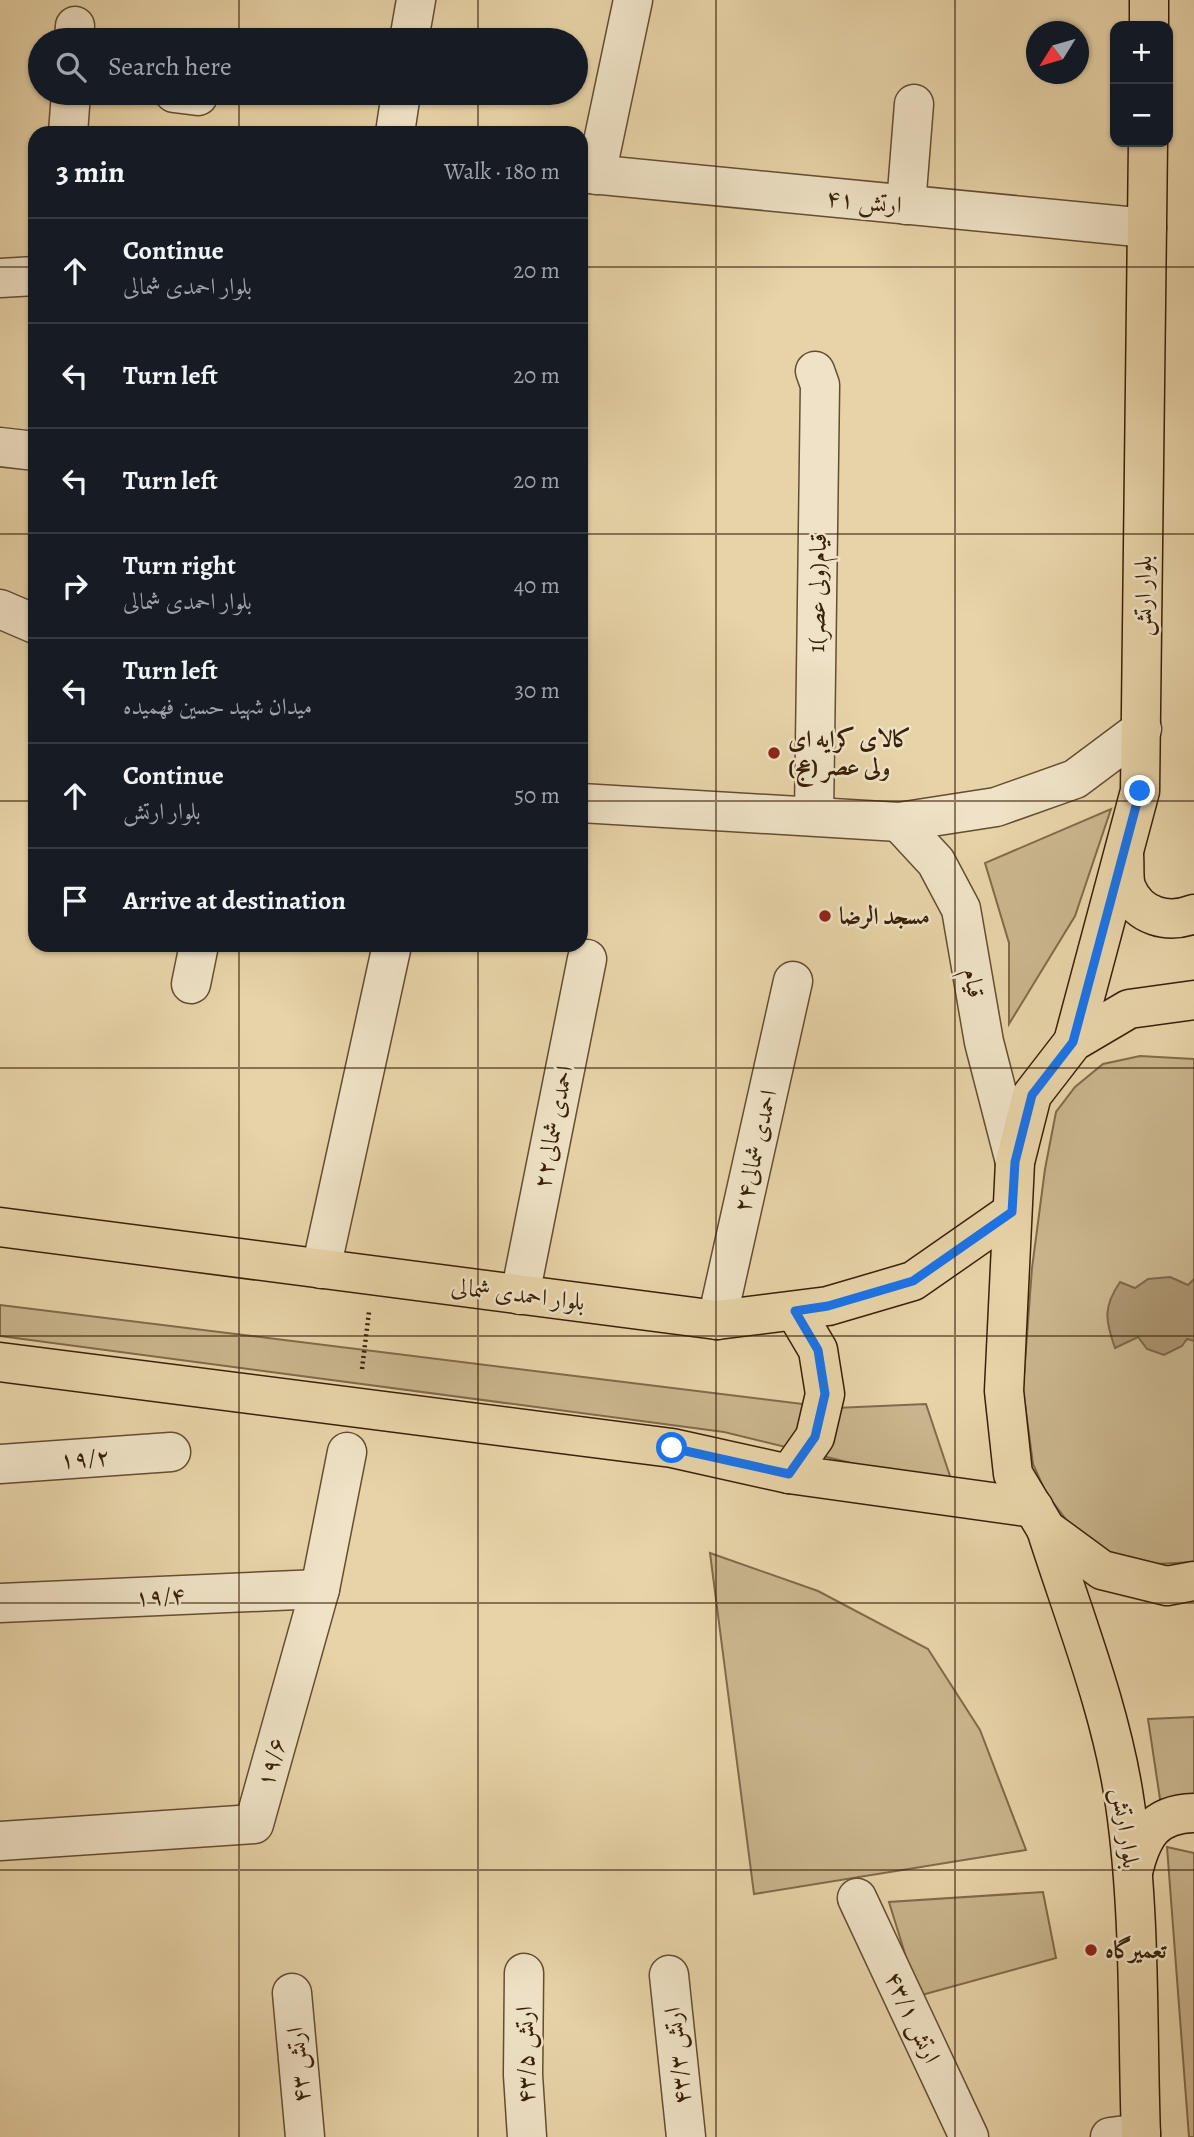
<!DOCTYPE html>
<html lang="en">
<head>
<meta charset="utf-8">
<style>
	:root { --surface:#171b24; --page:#242831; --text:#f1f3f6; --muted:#9ea1a6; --line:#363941 }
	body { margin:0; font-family:Alegreya,Amiri,serif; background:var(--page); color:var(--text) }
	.controls { position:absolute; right:21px; top:21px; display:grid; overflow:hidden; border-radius:14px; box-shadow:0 2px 5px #0004 }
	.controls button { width:63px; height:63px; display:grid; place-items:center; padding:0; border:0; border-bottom:2px solid var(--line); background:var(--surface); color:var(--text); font:35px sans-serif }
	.compass { position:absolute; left:1026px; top:21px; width:63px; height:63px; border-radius:50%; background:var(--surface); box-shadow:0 2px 5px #0004; rotate:233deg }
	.stop { position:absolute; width:21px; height:21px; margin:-16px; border:5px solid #1a73e8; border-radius:50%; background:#fff }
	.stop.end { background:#1a73e8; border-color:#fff; box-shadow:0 2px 7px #0008 }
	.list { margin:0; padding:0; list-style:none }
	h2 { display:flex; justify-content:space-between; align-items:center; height:91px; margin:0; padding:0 28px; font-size:30px }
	h2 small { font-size:23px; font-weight:400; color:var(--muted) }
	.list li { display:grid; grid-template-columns:46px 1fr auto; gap:21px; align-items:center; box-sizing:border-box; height:105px; padding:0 28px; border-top:2px solid var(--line) }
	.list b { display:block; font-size:26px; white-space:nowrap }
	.list p { margin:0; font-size:23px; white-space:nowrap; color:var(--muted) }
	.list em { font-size:23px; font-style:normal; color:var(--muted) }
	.icon { flex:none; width:38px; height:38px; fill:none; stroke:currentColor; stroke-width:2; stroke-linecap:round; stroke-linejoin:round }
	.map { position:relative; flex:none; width:1194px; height:2137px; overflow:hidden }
	.search { position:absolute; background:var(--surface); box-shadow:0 2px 5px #0004; left:28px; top:28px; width:560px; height:77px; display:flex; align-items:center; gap:18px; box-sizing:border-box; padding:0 24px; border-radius:38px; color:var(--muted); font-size:26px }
	.panel { position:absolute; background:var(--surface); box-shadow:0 2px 5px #0004; left:28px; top:126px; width:560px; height:826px; border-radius:21px }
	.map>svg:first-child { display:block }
</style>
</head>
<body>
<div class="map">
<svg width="1194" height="2137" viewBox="0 0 1194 2137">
	<rect width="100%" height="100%" fill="#e7d3a8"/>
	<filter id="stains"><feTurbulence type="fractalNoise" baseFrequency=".00286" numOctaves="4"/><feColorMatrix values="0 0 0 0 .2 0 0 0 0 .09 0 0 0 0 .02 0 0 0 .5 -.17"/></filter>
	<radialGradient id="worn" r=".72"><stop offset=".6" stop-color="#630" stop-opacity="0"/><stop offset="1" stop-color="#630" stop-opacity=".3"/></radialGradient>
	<g fill="#c9b58d" stroke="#816a4a" stroke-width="2">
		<polygon points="1111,809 1075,916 1009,1024 1009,943 985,863"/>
		<polygon points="1140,1056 1194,1059 1194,1562 1156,1564 1108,1553 1068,1522 1046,1493 1033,1464 1023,1389 1032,1268 1045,1169 1056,1112 1075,1087 1103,1064"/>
		<polygon points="0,1305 835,1408 926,1404 954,1488 724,1432 0,1336"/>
		<polygon points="710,1553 818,1591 928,1649 980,1730 1026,1850 754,1894"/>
		<polygon points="1194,1717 1194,1803 1160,1799 1148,1719"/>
		<polygon points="1167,1847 1194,1853 1194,2137 1189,2137"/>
		<polygon points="1043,1892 1056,1958 918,1996 889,1902"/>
	</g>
	<path fill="#ac9672" stroke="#7e6748" stroke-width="2" d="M1170,1277L1188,1285L1194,1279V1341L1187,1339L1182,1346L1164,1355L1147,1349L1138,1337L1115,1348C1105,1320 1103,1307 1120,1282L1135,1288L1148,1279Z"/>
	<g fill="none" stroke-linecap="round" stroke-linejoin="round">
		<g stroke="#644d30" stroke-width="41">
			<g id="minor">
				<polyline points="74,40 75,26"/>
				<polyline points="409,40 416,0"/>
				<polyline points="174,93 198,96"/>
				<polyline points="68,133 71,93"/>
				<polyline points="395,133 401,93"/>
				<polyline points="581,173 1147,228"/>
				<polyline points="596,175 633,0"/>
				<polyline points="906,205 914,104"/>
				<polyline points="0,278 35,276"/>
				<polyline points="0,447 35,451"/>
				<polyline points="0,609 35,624"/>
				<polyline points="581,803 899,822 996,807 1075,779 1142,729"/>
				<polyline points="814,815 820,385 815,371"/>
				<polyline points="899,822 936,862 961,909 984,1042 1015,1162"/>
				<polyline points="191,984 199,945"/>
				<polyline points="321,1269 392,945"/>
				<polyline points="520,1295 587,959"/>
				<polyline points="717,1320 793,981"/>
				<polyline points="0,1464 171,1452"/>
				<polyline points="0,1603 320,1589"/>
				<polyline points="0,1841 254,1824 320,1589 347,1452"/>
				<polyline points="857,1898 969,2137"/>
				<polyline points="524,1973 523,2075 527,2137"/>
				<polyline points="669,1975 686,2137"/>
				<polyline points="292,1993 305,2137"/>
				<polyline points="1110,2137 1141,2133"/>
			</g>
		</g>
		<g stroke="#392008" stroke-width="41">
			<g id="major">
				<polyline points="1149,26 1149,0"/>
				<path d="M1124,855C1125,866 1123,880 1127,889C1139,917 1168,924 1194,914"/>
				<polyline points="1194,1000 1129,1009 1073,1042 1032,1095 1015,1162 1004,1391 1013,1474 1046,1529 1102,1570 1167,1586 1194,1581"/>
				<polyline points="1073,1042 1140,791 1148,142"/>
				<polyline points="0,1227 717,1320 828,1306 913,1281 1012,1212"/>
				<polyline points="0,1362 672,1448 789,1474 1034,1508"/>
				<polyline points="789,1474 815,1437 825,1394 818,1350 795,1311"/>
				<path d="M1046,1529C1074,1617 1112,1712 1125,1804C1141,1914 1137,2026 1141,2137"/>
				<path d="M1133,1872C1142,1836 1153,1814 1194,1813"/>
			</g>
		</g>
		<polyline stroke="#392008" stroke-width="4.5" stroke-dasharray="2 3.5" stroke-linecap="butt" points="362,1369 369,1312"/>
		<use href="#minor" stroke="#efe2c6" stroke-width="38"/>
		<use href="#major" stroke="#e7d3a8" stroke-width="38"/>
	</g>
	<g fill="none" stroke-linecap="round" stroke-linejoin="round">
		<polyline stroke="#1a73e8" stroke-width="9" points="672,1448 789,1474 815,1437 825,1394 818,1350 795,1311 828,1306 913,1281 1012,1212 1015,1162 1032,1095 1073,1042 1140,791"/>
	</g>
	<path fill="none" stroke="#392008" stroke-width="2" stroke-opacity="0.55" d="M239,0V40M478,0V40M716,0V2137M955,0V2137M239,93V133M478,93V133M0,267H35M581,267H1194M0,534H35M581,534H1194M0,801H35M581,801H1194M239,945V2137M478,945V2137M0,1068H1194M0,1336H1194M0,1603H1194M0,1870H1194"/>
	<g fill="#8f2418" stroke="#efe2c6" stroke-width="2.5">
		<circle cx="774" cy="753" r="7"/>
		<circle cx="825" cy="916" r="7"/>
		<circle cx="1091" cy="1950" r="7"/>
	</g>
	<g text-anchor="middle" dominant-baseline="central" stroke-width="5" stroke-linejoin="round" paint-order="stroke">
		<g font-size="24" fill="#392008" stroke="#efe2c6">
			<text transform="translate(864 201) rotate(6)">ارتش ۴۱</text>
			<text transform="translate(817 593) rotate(-89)">قیام(ولی عصر)1</text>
			<text transform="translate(1143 596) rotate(-90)">بلوار ارتش</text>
			<text transform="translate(974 983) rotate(80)">قیام</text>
			<text transform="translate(553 1127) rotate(-79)">احمدی شمالی۲۲</text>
			<text transform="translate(755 1151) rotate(-77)">احمدی شمالی۲۴</text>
			<text transform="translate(518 1294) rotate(7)">بلوار احمدی شمالی</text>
			<text transform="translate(85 1458) rotate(-4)">۱۹/۲</text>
			<text transform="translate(160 1596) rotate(-3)">۱۹/۴</text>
			<text transform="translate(271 1762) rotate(-74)">۱۹/۶</text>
			<text transform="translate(1126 1828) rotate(82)">بلوار ارتش</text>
			<text transform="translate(913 2017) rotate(65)">ارتش ۴۳/۱</text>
			<text transform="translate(525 2055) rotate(-91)">ارتش ۴۳/۵</text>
			<text transform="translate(677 2056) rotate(-96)">ارتش ۴۳/۳</text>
			<text transform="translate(298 2065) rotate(-95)">ارتش ۴۳</text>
		</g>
		<g font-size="24" font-weight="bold" fill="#392008" stroke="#efe2c6" text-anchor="start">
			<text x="788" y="739">کالای کرایه ای<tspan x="788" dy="28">ولی عصر (عج)</tspan></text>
			<text x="839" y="916">مسجد الرضا</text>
			<text x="1105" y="1950">تعمیرگاه</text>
		</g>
	</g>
	<rect width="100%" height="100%" filter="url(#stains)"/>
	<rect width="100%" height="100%" fill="url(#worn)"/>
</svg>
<div class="controls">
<button>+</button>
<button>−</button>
</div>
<svg class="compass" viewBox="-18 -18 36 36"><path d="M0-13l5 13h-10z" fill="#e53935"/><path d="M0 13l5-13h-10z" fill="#9ea1a6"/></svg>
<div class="stop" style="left:672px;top:1448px"></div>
<div class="stop end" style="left:1140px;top:791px"></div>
<div class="search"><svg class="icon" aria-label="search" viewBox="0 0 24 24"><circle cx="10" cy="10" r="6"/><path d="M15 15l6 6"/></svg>Search here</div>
<section class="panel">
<h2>3 min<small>Walk · 180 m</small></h2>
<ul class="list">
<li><svg class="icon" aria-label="ahead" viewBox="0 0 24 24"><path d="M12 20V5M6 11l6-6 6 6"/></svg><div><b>Continue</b><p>بلوار احمدی شمالی</p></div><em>20 m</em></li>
<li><svg class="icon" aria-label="left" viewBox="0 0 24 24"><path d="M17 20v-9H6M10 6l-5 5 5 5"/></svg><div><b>Turn left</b></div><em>20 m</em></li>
<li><svg class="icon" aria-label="left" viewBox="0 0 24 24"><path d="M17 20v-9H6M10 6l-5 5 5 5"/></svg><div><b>Turn left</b></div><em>20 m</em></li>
<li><svg class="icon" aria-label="right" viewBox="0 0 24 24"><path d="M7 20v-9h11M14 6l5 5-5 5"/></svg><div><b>Turn right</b><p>بلوار احمدی شمالی</p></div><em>40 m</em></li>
<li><svg class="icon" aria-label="left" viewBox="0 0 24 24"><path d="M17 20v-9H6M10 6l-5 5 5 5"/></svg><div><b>Turn left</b><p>میدان شهید حسین فهمیده</p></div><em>30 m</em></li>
<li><svg class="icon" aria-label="ahead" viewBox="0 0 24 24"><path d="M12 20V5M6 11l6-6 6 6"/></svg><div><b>Continue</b><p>بلوار ارتش</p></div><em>50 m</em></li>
<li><svg class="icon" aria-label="arrive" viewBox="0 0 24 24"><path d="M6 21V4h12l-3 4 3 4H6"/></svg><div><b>Arrive at destination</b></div></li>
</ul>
</section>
</div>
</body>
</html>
